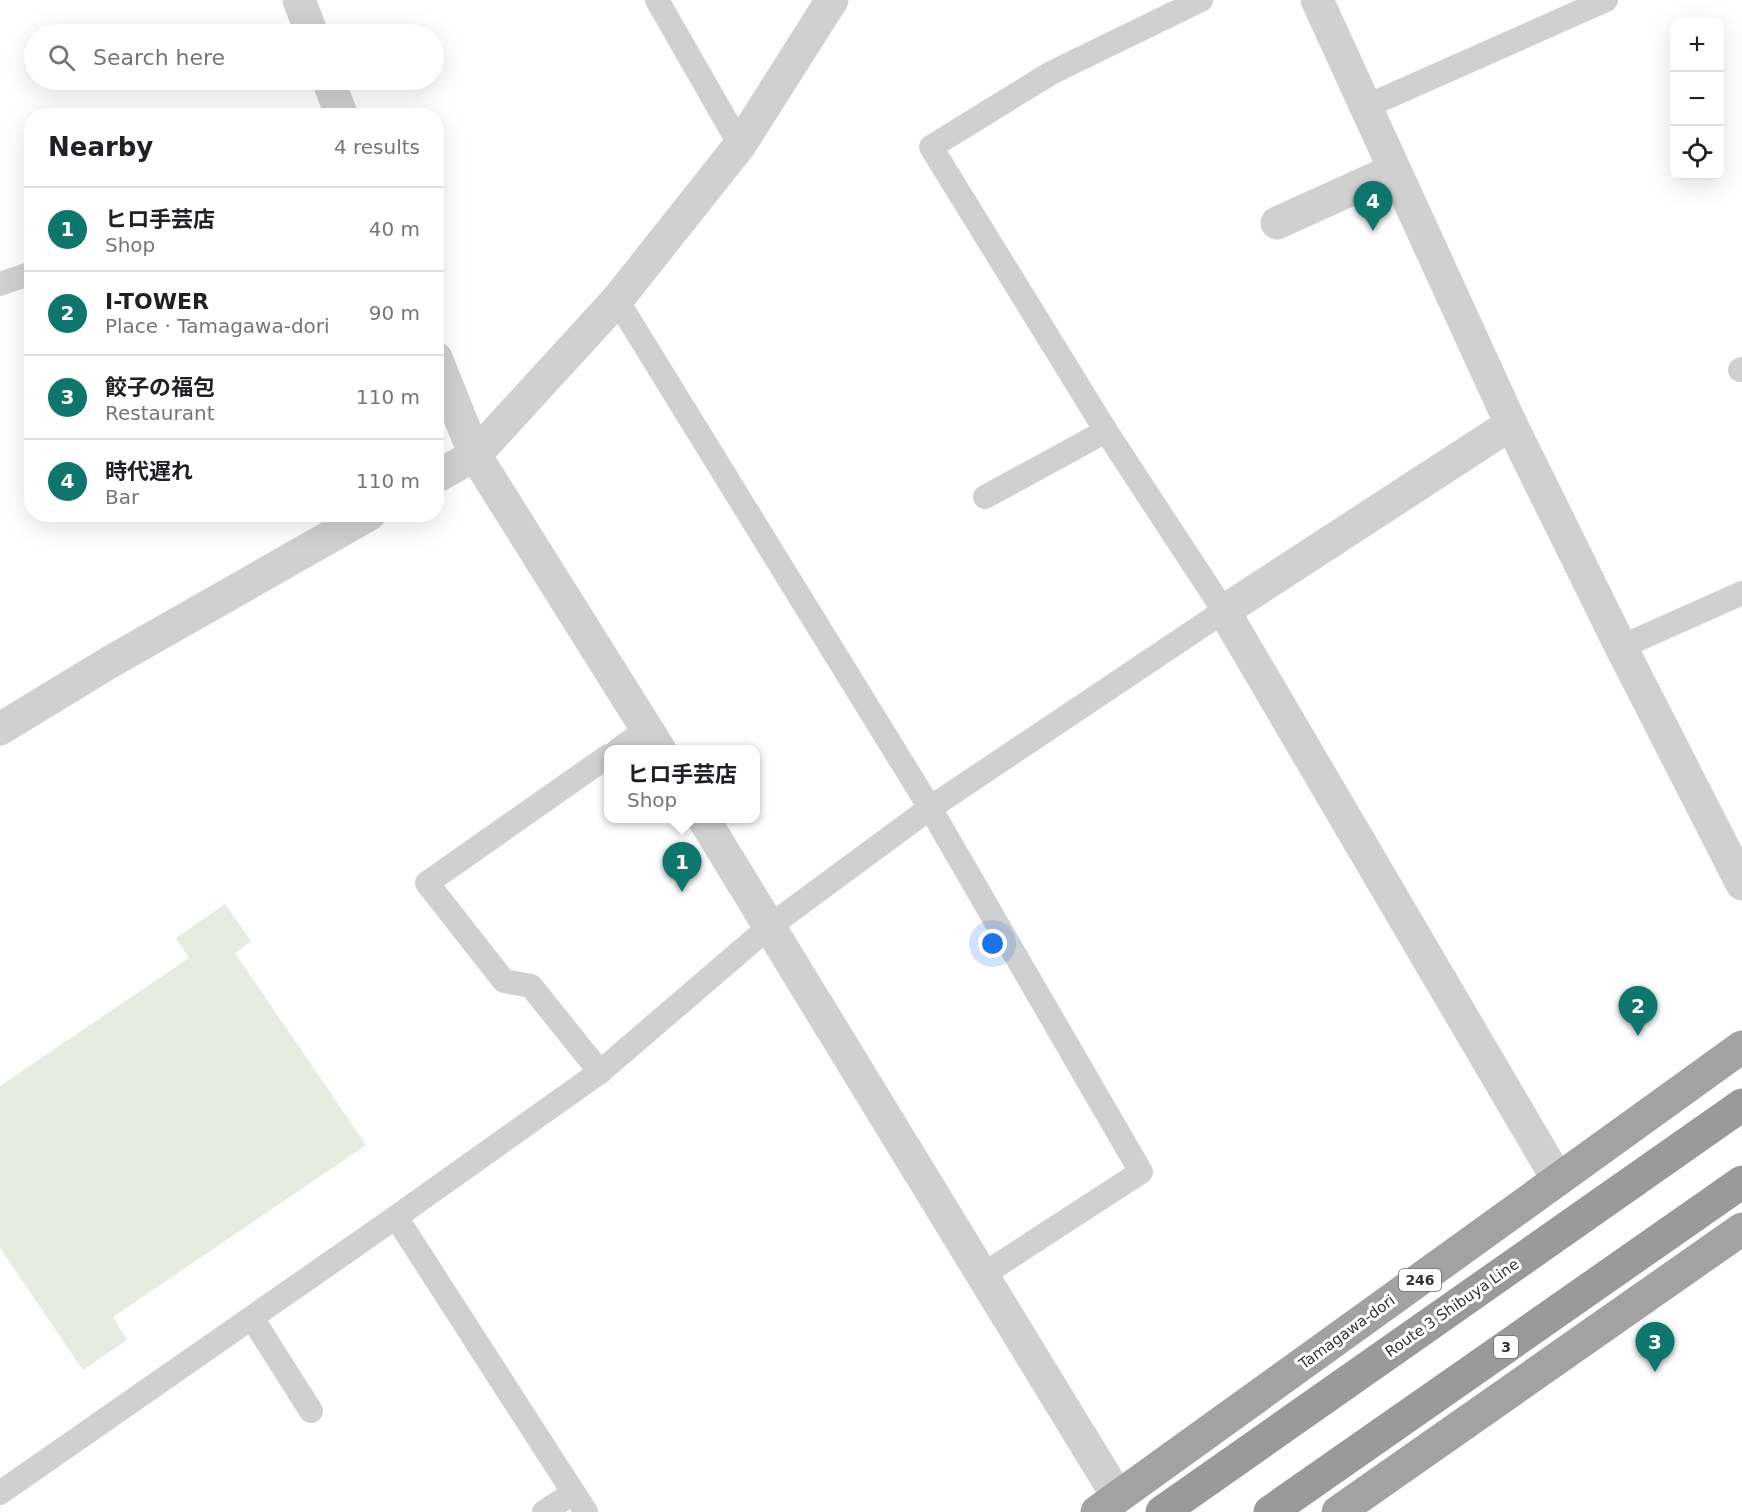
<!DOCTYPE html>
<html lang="en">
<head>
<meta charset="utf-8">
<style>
	:root { --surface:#fff; --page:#f2f2f2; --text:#202124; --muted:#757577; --line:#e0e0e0; --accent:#0f766e }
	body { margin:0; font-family:"DejaVu Sans","Noto Sans JP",sans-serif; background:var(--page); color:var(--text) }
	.controls { position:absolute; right:18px; top:18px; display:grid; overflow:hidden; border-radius:12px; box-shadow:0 6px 24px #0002 }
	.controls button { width:54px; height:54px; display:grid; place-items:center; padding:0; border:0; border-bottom:2px solid var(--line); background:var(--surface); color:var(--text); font:30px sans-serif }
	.you { position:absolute; left:993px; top:944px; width:21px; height:21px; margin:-15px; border:4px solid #fff; border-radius:50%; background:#1a73e8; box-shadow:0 0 0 9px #1a73e833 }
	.badge { display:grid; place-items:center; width:39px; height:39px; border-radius:50%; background:var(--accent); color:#fff; font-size:20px; font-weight:700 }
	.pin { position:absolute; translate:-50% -50px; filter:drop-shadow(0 2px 3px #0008) }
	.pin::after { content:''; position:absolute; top:32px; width:21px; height:18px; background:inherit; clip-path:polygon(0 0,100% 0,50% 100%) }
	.popup { position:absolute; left:604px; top:745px; width:156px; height:78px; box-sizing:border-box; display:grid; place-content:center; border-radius:12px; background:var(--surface); filter:drop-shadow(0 2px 4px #0005); font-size:20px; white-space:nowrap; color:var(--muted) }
	.popup b { font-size:22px; color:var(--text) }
	.popup::after { content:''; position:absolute; left:50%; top:100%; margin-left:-12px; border:12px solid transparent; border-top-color:var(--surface) }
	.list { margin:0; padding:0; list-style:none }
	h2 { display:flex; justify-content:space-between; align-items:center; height:78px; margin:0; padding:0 24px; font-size:26px }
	h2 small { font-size:20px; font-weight:400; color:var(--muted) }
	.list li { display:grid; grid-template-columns:39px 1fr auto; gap:18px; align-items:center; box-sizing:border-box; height:84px; padding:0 24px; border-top:2px solid var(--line) }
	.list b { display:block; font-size:22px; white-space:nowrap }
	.list p { margin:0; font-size:20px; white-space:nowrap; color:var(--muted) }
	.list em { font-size:20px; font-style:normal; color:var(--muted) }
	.icon { flex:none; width:33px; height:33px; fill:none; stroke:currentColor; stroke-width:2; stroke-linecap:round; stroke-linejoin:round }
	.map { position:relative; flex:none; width:1742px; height:1512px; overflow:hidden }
	.search { position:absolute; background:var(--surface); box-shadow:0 6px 24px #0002; left:24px; top:24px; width:420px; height:66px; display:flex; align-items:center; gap:15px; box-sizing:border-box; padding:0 21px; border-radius:33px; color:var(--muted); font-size:22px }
	.panel { position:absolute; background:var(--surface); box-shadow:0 6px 24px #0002; left:24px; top:108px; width:420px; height:414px; border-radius:24px }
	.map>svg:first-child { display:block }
</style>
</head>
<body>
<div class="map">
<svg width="1742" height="1512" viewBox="0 0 1742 1512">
	<rect width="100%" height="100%" fill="#fff"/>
	<polygon fill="#e6ecdf" points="225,904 251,941 235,953 366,1145 113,1317 127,1340 83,1370 0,1248 0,1086 189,958 176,938"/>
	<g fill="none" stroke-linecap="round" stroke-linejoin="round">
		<g stroke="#d0d0d0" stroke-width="24">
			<polyline points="657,0 740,145"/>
			<polyline points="1365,107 1606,0"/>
			<polyline points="0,284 32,273"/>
			<polyline points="617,300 930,808 1141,1172 981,1276"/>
			<polyline points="1740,370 1742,369"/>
			<polyline points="985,497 1106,431"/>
			<polyline points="1621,647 1742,593"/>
			<polyline points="618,750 647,729"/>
			<polyline points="600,1072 531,986 504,981 427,883 608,756"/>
			<polyline points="396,1217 586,1512"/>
			<polyline points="252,1318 311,1411"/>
			<polyline points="0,1493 396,1217 600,1072 770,926 930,808 1224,611 1106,431 931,147 1051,73 1201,0"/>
			<polyline points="544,1512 573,1493"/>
		</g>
		<g stroke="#d0d0d0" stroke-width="33">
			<polyline points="299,0 312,34"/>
			<polyline points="1317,0 1511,424 1621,647 1742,884"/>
			<polyline points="328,80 342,116"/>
			<polyline points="1277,223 1394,170"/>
			<polyline points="436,358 475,455 660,750"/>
			<polyline points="1511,424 1224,611 1558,1180"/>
			<polyline points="436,477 475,455 617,300 740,145 832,0"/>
			<polyline points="0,729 110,662 370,514"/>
			<polyline points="703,818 1118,1497"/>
		</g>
		<g stroke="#a2a2a2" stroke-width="33">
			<polyline points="1097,1512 1742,1047"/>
			<polyline points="1338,1512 1742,1229"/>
		</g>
		<g stroke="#9a9a9a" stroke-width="33">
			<polyline points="1162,1512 1742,1105"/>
			<polyline points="1270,1512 1742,1182"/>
		</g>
	</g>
	<g text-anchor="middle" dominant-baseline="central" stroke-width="6" stroke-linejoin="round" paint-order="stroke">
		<g fill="#fff" stroke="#707070" stroke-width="1.5">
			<rect x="1399" y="1269" width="42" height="22" rx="4.5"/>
			<rect x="1494" y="1336" width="24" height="22" rx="4.5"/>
		</g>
		<g font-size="14" font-weight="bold" fill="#333">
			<text x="1420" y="1280">246</text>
			<text x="1506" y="1347">3</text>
		</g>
		<g font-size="15" fill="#333" stroke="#fff">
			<text transform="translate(1452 1308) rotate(-35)">Route 3 Shibuya Line</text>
			<text transform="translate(1347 1332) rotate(-36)">Tamagawa-dori</text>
		</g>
	</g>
</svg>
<div class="controls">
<button>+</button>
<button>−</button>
<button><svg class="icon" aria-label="locate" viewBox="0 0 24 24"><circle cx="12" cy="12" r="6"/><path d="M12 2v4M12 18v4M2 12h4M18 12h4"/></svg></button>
</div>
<div class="you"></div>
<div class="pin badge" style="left:682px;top:892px">1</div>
<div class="popup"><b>ヒロ手芸店</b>Shop</div>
<div class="pin badge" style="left:1638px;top:1036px">2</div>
<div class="pin badge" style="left:1655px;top:1372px">3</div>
<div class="pin badge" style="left:1373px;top:231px">4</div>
<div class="search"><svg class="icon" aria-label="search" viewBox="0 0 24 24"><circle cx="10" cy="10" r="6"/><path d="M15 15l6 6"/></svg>Search here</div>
<section class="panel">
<h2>Nearby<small>4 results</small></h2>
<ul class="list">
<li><span class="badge">1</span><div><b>ヒロ手芸店</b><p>Shop</p></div><em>40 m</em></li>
<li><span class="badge">2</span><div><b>I-TOWER</b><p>Place · Tamagawa-dori</p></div><em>90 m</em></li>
<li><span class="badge">3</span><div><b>餃子の福包</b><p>Restaurant</p></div><em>110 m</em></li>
<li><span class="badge">4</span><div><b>時代遅れ</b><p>Bar</p></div><em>110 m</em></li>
</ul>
</section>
</div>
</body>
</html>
